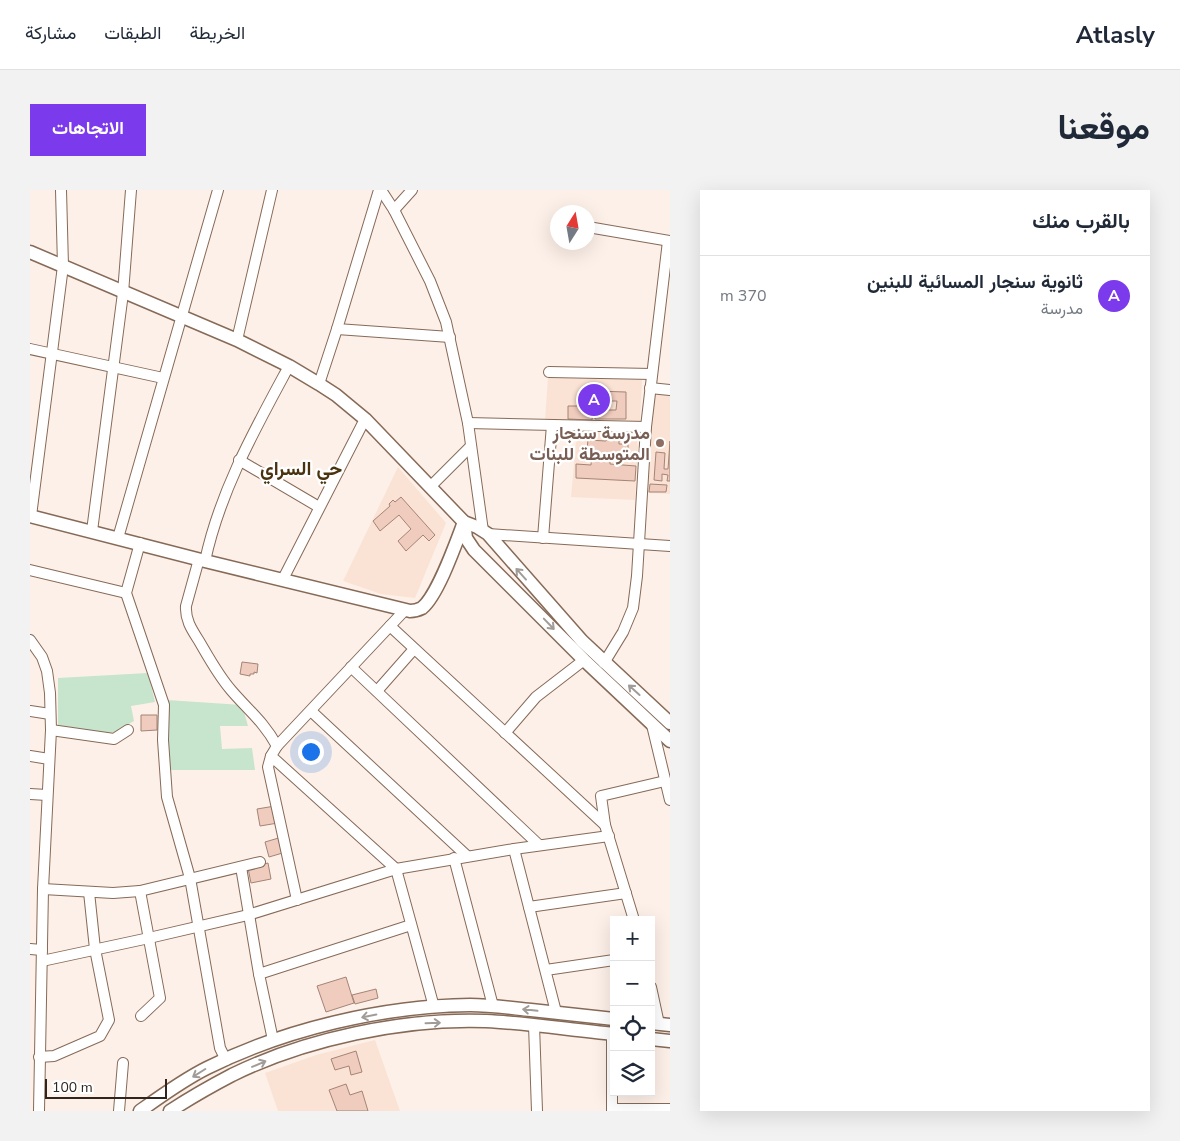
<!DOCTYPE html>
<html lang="ar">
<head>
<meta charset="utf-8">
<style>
	:root { --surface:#fff; --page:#f2f2f3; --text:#1f2937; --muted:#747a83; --line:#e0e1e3; --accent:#7c3aed }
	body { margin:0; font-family:"Nunito Sans",Vazirmatn,sans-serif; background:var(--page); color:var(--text); direction:rtl }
	.controls { position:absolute; right:15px; bottom:15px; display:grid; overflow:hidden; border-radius:0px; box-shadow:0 5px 20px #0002 }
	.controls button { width:45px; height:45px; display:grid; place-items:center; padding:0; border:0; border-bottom:1px solid var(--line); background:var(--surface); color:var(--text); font:25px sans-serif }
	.compass { position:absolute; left:520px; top:15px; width:45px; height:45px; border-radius:50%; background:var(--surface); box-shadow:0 5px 20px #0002; rotate:11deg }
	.scale { position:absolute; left:15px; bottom:12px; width:122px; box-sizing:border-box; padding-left:5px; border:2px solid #30241d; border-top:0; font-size:14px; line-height:18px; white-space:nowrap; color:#30241d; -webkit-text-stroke:4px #fff; paint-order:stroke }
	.you { position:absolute; left:280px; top:561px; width:18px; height:18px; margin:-12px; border:4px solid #fff; border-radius:50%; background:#1a73e8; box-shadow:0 0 0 8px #1a73e833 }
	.badge { display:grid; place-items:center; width:32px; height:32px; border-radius:50%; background:var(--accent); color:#fff; font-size:16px; font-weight:700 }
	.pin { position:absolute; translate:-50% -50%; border:2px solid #fff; box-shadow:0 1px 5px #0006 }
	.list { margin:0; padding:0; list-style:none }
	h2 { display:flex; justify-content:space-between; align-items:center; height:65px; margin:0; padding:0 20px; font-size:21px }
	h2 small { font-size:16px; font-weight:400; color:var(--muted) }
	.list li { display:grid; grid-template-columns:32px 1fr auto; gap:15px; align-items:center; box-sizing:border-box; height:80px; padding:0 20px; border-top:1px solid var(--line) }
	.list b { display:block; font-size:19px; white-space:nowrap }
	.list p { margin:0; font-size:16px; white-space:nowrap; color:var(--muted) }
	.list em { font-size:16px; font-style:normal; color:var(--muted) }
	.icon { flex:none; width:28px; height:28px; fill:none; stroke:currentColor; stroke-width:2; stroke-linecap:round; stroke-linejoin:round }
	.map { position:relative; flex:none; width:640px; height:921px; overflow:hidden; direction:ltr; border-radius:0px }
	header { display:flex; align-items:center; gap:30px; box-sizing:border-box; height:70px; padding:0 25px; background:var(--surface); border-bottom:1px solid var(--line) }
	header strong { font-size:24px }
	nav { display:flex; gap:28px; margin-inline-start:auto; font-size:18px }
	.intro { display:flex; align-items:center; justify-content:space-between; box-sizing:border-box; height:120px; padding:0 30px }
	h1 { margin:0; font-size:35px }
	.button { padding:12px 22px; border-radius:0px; background:var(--accent); color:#fff; font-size:18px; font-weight:700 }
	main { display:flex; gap:30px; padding:0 30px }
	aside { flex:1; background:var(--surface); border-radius:0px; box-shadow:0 5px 20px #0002 }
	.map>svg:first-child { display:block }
</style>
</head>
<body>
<header>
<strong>Atlasly</strong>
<nav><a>الخريطة</a><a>الطبقات</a><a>مشاركة</a></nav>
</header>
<div class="intro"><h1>موقعنا</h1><a class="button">الاتجاهات</a></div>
<main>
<aside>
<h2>بالقرب منك<small></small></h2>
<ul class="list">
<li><span class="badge">A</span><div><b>ثانوية سنجار المسائية للبنين</b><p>مدرسة</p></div><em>370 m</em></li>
</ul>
</aside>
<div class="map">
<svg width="640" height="921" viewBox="0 0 640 921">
	<rect width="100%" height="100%" fill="#fdf0e8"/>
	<g fill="#fae3d4">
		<polygon points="518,188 612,190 610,231 515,230"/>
		<polygon points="624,203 640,203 640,304 617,303"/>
		<polygon points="547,241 593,242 605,246 608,256 605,310 541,307"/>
		<polygon points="368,277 416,333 385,408 351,404 313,391"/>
		<polygon points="345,850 370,921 248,921 235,883 286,865"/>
	</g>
	<g fill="#c7e4cc">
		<polygon points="118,483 125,512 101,516 104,531 85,542 77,543 28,537 28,488"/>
		<polygon points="137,510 212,515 218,536 190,536 192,559 222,558 225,580 139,580"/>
	</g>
	<g fill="#efccbd" stroke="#a48475">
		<polygon points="565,201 596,202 596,229 565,229 565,220 586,220 587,211 565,211"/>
		<polygon points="538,216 550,216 550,220 563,220 562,230 538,229"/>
		<polygon points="576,246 589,246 589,254 598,254 598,268 580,267 580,274 606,276 605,291 546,288 546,274 561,275 562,260 557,259 558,250 576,251"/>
		<polygon points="640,251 640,291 637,291 638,285 632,284 632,291 624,290 626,262 635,263 634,279 638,279"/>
		<polygon points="620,294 637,295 636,302 619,302"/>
		<polygon points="371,307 405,345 399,351 393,345 376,361 368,351 381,339 369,325 350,341 343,331 360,316 359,314 363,310 365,312"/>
		<polygon points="212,472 228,474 227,483 224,482 224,484 220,484 220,486 210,484"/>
		<polygon points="111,525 127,525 127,540 111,541"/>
		<polygon points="245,616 248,633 230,636 227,619"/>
		<polygon points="252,647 256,662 239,667 235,652"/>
		<polygon points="238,673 241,689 221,693 218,678"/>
		<polygon points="316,787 324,813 296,822 287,796"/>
		<polygon points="346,799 348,808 325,814 322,805"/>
		<polygon points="326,861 332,882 321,885 319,876 305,880 301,869"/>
		<polygon points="316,894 320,905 332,901 338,921 307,921 299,900"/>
	</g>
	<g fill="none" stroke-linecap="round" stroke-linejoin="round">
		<g stroke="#866a58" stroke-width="12">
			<g id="minor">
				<polyline points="351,0 364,20 400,91 416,132 438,233 453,341"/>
				<polyline points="364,20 382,0"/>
				<polyline points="558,37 640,51"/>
				<polyline points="307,139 420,147"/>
				<polyline points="207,150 242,0"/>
				<polyline points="0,159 133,188"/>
				<polyline points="519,182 622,184"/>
				<polyline points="289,194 307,139 349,0"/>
				<polyline points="620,198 640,200"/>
				<polyline points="438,233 616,237"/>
				<polyline points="209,270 289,317"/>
				<polyline points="401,296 441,256"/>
				<polyline points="1,326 33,76 31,0"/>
				<polyline points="62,341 93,103 101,0"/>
				<polyline points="458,344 640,356"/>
				<polyline points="88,348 188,0"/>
				<polyline points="513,348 522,235"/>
				<polyline points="110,353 96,403 134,515 133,550 137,607 160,688 190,858 196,870"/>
				<path d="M169,369L156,416C155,430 162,440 169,451C179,468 188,485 201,500C218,520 234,532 247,556"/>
				<path d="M175,371C190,301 225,239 259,176"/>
				<polyline points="0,380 96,403"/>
				<polyline points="253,389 335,229"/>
				<polyline points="375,420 247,556 241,566 366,679 404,817"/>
				<polyline points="360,436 575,635"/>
				<polyline points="0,450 12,467 17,481 20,503 21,540 13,699 9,921"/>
				<polyline points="574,473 593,442 603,418 607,386 616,237 638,51"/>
				<polyline points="321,477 509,655"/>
				<polyline points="347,501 384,459"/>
				<polyline points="0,521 20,524"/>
				<polyline points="281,521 437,666"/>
				<polyline points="622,535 640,610"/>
				<polyline points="21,540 84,549 98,540"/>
				<polyline points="475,543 506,507 554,470"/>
				<polyline points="0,566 19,569"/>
				<polyline points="241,566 238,577 267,710"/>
				<polyline points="0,604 17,605"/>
				<polyline points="484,659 526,822"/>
				<polyline points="424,668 463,816"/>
				<polyline points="211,677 229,784 243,850"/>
				<polyline points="13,699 83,703 110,701 230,672"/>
				<polyline points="110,701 130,808 111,826"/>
				<polyline points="499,717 596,703"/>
				<polyline points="604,730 575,635 571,606 635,591"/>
				<polyline points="0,759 12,760"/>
				<polyline points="12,771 119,748 218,725 366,679 484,659 579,646"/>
				<polyline points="516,780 584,770"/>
				<polyline points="229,784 381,735"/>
				<polyline points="621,797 629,834"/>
				<polyline points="504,835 507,921"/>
				<polyline points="582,844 582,921"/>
				<polyline points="9,867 24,866 70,846 79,830 65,759 59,702"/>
				<polyline points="582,919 640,919"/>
				<polyline points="89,921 93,873"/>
			</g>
		</g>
		<g stroke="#866a58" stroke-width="15">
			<g id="tertiary">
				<polyline points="0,62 207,150 259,176 289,194 306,205 335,229 434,332 447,337 458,344 552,451 640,533"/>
				<path d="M0,326L175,371L380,421C385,421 388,420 392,418C408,405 426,353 434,332"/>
				<polyline points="434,332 436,348 444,360 554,470 640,551"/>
				<polyline points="621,833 640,835"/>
				<polyline points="621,849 640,851"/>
				<path d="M110,921C131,906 153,890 177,878C255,839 353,816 440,815C461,815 481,818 501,820C528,823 556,826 584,829"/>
				<path d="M140,921C160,908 181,896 202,885C275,849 374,828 456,831C498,833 541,840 584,844"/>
			</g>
		</g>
		<use href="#minor" stroke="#fff" stroke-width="10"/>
		<use href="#tertiary" stroke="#fff" stroke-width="12"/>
	</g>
	<defs><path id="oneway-shaft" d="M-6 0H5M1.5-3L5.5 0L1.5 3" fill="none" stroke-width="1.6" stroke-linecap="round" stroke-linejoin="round" transform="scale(1.25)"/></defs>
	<g stroke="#a29c99">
		<use href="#oneway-shaft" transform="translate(491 384) rotate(-132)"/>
		<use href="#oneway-shaft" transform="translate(519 434) rotate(46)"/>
		<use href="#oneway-shaft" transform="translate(604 500) rotate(-138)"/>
		<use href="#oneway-shaft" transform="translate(500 820) rotate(-174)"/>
		<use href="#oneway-shaft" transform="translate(339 826) rotate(169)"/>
		<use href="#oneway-shaft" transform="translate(403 833) rotate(-2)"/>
		<use href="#oneway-shaft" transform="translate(229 874) rotate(-23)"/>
		<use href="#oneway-shaft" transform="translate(169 883) rotate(148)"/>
	</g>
	<circle fill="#8d6e63" stroke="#fff" stroke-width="2" cx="630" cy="253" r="5"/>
	<g text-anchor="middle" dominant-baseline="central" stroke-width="4.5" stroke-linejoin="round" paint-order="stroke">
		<g font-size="18" font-weight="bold" fill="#785e54" stroke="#fff" text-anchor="end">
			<text x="620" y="243">مدرسة سنجار<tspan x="620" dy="21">المتوسطة للبنات</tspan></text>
		</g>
		<g font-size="19" font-weight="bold" fill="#4a330f" stroke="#fff">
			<text x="271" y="279">حي السراي</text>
		</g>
	</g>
</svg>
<div class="controls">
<button>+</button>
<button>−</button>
<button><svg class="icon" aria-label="locate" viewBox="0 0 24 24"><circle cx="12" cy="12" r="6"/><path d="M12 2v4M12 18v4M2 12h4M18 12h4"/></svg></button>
<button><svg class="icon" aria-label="layers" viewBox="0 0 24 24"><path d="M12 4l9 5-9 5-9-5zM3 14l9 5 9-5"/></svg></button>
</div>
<svg class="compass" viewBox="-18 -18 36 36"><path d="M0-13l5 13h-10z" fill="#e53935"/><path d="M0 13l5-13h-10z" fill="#747a83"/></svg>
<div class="scale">100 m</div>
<div class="you"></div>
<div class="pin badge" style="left:564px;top:210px">A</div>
</div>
</main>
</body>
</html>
